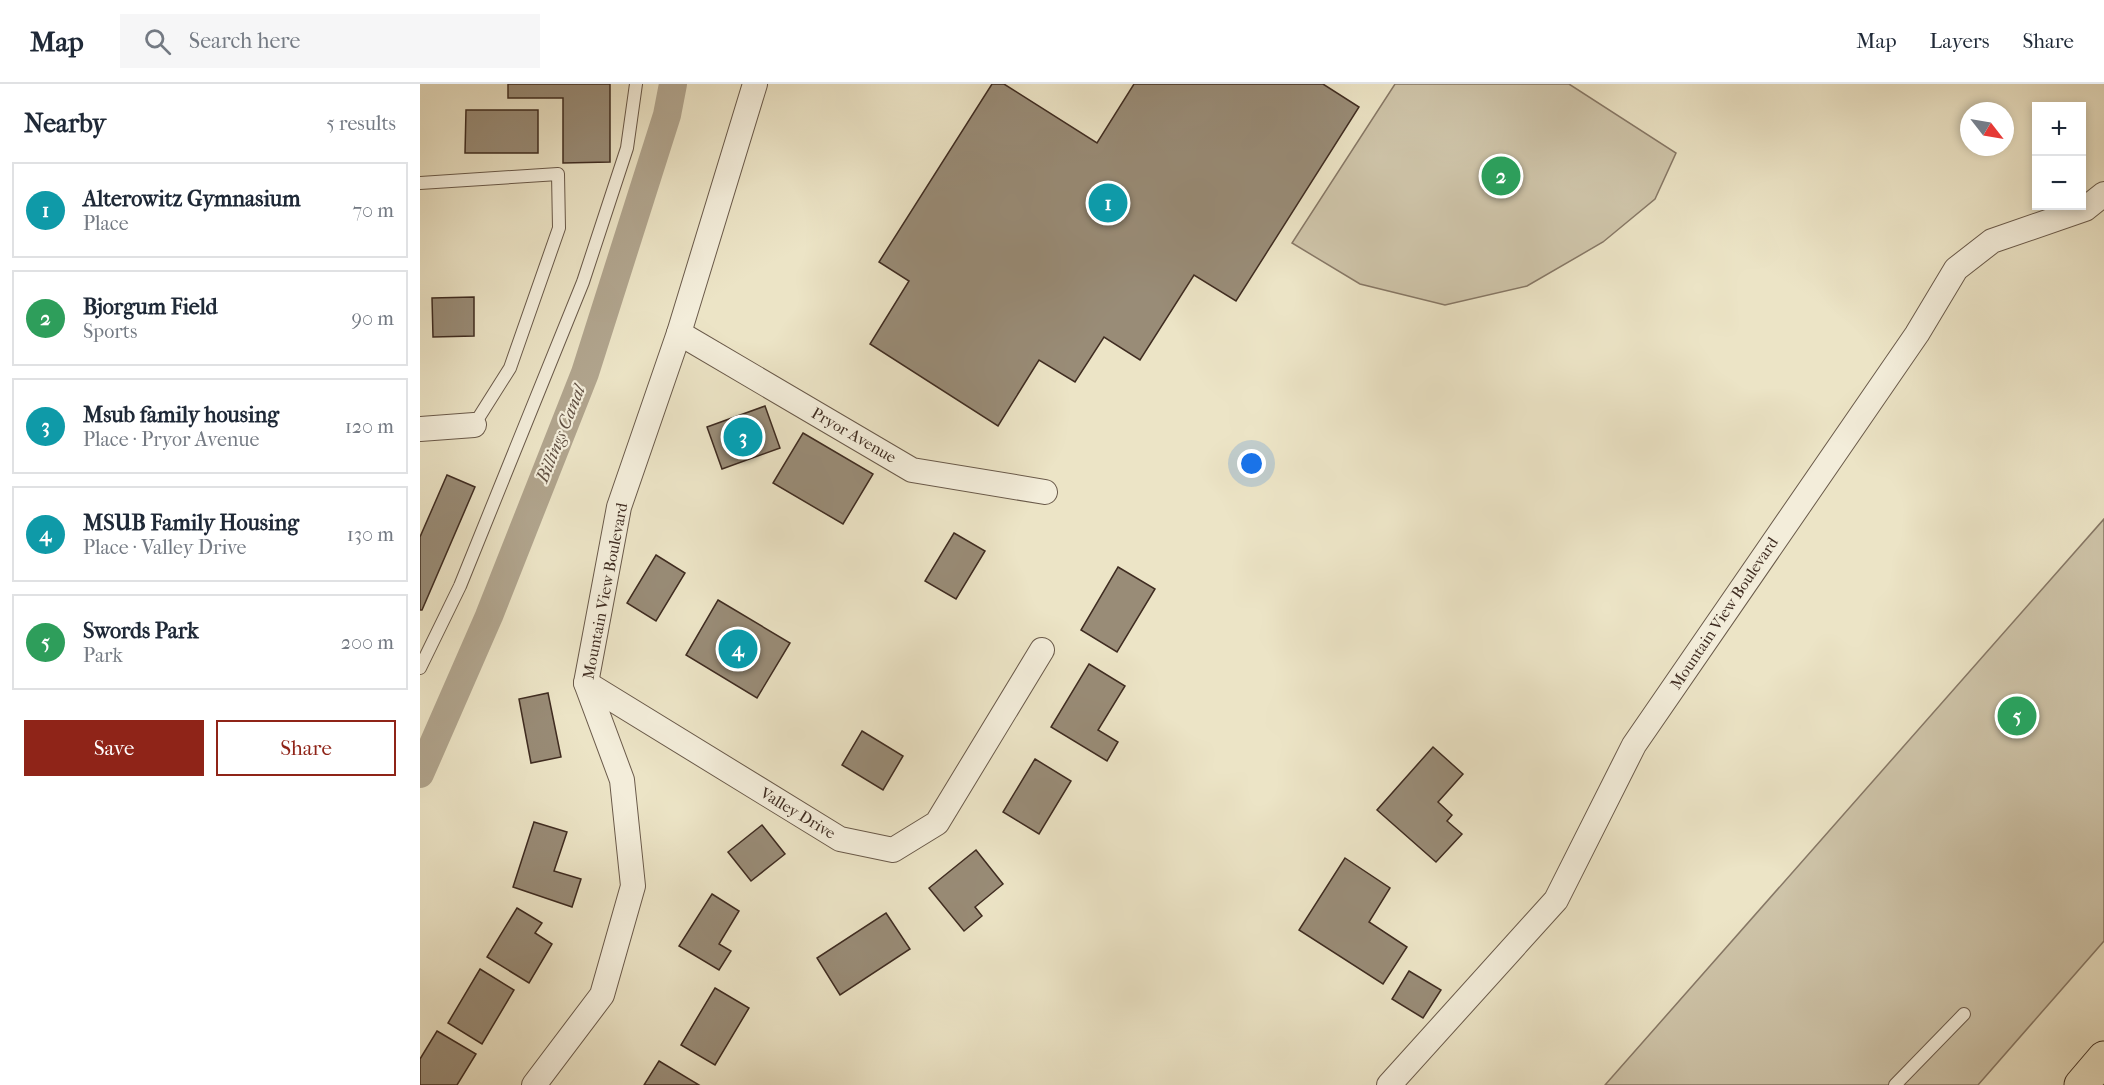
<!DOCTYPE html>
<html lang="en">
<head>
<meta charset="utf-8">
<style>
	:root { --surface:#fff; --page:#f6f6f7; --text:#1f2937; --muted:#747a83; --line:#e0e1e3; --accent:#8f2418 }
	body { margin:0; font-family:"IM FELL French Canon",serif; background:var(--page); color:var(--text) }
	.controls { position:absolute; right:18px; top:18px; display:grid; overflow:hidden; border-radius:0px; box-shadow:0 3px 9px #0003 }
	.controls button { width:54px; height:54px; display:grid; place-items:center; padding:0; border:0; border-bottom:2px solid var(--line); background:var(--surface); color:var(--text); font:30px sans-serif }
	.compass { position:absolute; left:1540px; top:18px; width:54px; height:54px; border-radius:50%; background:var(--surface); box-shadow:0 3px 9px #0003; rotate:121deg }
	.you { position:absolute; left:832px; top:380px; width:21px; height:21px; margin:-15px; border:4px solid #fff; border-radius:50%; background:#1a73e8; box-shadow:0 0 0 9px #1a73e833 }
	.badge { display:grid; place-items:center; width:39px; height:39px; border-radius:50%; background:var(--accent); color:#fff; font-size:20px; font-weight:700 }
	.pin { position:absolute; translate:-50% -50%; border:3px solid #fff; box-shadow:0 2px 6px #0006 }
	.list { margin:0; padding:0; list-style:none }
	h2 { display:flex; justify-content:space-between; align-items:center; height:78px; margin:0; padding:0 24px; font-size:26px }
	h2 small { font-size:20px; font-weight:400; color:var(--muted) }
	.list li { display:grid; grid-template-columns:39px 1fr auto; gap:18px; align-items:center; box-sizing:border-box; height:96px; margin:0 12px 12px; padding:0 12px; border:2px solid var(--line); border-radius:0px }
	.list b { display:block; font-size:22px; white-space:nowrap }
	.list p { margin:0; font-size:20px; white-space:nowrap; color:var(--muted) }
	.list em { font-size:20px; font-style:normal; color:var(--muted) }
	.actions { display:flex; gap:12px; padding:18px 24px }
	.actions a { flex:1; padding:14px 0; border:2px solid var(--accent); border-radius:0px; text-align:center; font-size:21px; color:var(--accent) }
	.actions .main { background:var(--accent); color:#fff }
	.icon { flex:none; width:33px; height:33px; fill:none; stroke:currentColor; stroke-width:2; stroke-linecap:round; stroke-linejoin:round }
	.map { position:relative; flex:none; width:1684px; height:1001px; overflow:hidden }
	header { display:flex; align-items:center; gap:36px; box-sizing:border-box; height:84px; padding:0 30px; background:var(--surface); border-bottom:2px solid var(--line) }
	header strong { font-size:28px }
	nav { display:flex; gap:33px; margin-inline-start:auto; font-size:21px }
	.search { width:420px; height:54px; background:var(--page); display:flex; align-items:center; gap:15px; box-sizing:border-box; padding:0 21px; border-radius:0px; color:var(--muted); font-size:22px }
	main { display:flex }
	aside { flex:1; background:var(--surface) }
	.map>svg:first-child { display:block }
</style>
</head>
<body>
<header>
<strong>Map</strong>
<div class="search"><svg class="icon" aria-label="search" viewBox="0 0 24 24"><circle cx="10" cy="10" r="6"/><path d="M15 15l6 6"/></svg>Search here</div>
<nav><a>Map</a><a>Layers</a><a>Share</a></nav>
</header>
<main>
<aside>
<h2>Nearby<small>5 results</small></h2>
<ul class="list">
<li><span class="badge" style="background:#0f9aa8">1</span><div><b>Alterowitz Gymnasium</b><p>Place</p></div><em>70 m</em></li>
<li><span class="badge" style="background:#2e9e5b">2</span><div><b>Bjorgum Field</b><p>Sports</p></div><em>90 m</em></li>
<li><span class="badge" style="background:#0f9aa8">3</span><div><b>Msub family housing</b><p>Place · Pryor Avenue</p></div><em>120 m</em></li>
<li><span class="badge" style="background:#0f9aa8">4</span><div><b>MSUB Family Housing</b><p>Place · Valley Drive</p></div><em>130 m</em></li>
<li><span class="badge" style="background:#2e9e5b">5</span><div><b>Swords Park</b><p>Park</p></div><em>200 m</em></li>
</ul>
<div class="actions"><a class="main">Save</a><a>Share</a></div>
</aside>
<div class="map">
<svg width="1684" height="1001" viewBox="0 0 1684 1001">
	<rect width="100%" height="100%" fill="#ece4c6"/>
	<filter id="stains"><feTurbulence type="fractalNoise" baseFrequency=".00333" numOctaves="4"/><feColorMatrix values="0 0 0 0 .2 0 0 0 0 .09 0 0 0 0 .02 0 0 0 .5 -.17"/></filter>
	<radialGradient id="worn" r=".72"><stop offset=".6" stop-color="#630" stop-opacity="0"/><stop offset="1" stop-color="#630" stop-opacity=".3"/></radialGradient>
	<g fill="#cfc5aa" stroke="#877866" stroke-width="1.5">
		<polygon points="975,0 1149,0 1256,69 1235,115 1183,158 1107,202 1025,221 940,200 872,159"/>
		<polygon points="1684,435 1684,857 1558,1001 1185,1001"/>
	</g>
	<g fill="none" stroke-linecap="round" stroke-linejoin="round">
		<polyline stroke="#b1a58e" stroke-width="28" points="0,690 69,532 165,289 247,31 253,0"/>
	</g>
	<g fill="#998c77" stroke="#3f2c21" stroke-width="1.5">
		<polygon points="88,0 190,0 190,78 143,79 143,14 88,14"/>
		<polygon points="572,0 584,0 677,59 714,0 903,0 939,23 816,217 774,191 720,276 684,253 655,298 619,276 578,342 450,260 489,197 459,178"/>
		<polygon points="46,26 118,26 118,69 45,69"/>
		<polygon points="54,213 54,252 13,253 12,214"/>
		<polygon points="345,322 360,364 302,385 287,343"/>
		<polygon points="383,349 453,390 423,440 353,399"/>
		<polygon points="27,391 55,403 2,526 0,526 0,453"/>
		<polygon points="534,449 565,467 536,515 505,497"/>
		<polygon points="236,471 265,489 236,537 207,519"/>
		<polygon points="698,483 735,505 697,568 661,546"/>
		<polygon points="298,516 370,559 337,614 266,571"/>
		<polygon points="669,580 705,602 678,646 698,658 687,677 631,643"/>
		<polygon points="128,609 141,673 111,679 99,615"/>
		<polygon points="442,647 483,672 463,706 422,681"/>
		<polygon points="1013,663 1043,690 1018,718 1032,731 1027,737 1042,750 1016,778 957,726"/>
		<polygon points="615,675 651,697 619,750 583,728"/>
		<polygon points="114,738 147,748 134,787 161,795 152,823 93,803"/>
		<polygon points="342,741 365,770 331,797 308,768"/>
		<polygon points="556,766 583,800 555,823 562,832 544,847 509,804"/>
		<polygon points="925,774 970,804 949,838 987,863 963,900 879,846"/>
		<polygon points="292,810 319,827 299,860 311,867 299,886 259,862"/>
		<polygon points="97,824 122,839 115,849 132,860 109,899 67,873"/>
		<polygon points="466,829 490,865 420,911 397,874"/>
		<polygon points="60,885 94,906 62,960 28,939"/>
		<polygon points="989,887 1021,906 1003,934 972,915"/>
		<polygon points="295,904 329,924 295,981 261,961"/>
		<polygon points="17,947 56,970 37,1001 0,1001 0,975"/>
		<polygon points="239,977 279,1001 224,1001"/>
	</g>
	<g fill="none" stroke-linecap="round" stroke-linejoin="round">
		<g stroke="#6a5a4a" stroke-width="14">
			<g id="lane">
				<polyline points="0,99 138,90 139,144 90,284 54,341"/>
				<polyline points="0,584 40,502 163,198 207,64 216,0"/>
				<polyline points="1475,1001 1544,930"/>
			</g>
		</g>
		<g stroke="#6a5a4a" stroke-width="26">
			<g id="street">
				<polyline points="259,249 492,386 625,408"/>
				<polyline points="0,345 54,341"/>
				<polyline points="166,599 420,755 473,766 517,739 622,566"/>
				<polyline points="114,1001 182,911 213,802 202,696 166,599 199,423 259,249 335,0"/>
				<polyline points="969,1001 1136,816 1214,661 1497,250 1536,185 1572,157 1665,125 1684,110"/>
			</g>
		</g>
		<g stroke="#3f2c21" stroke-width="35">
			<polyline id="highway" points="1661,1001 1684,974"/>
		</g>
		<use href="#lane" stroke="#f3edda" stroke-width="12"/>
		<use href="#street" stroke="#f3edda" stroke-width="24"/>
		<use href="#highway" stroke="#ece4c6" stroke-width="33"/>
	</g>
	<g text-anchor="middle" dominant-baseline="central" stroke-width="4.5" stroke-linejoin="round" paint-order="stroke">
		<g font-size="16" fill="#3f2c21" stroke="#f3edda">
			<text transform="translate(434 351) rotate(30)">Pryor Avenue</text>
			<text transform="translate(185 507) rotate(-79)">Mountain View Boulevard</text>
			<text transform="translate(1304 529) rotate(-56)">Mountain View Boulevard</text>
			<text transform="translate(378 729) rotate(31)">Valley Drive</text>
		</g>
		<g font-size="18" font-style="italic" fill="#615042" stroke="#f3edda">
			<text transform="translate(141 350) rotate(-68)">Billings Canal</text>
		</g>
	</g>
	<rect width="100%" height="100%" filter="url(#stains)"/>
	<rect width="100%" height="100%" fill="url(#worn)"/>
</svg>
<div class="controls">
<button>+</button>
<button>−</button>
</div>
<svg class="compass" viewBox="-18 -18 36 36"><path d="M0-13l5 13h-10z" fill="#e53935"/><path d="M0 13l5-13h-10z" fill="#747a83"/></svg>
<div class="you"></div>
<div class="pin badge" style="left:688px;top:119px;background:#0f9aa8">1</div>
<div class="pin badge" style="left:1081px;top:92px;background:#2e9e5b">2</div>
<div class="pin badge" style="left:323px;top:353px;background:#0f9aa8">3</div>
<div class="pin badge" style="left:318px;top:565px;background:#0f9aa8">4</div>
<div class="pin badge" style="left:1597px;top:632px;background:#2e9e5b">5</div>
</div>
</main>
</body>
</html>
